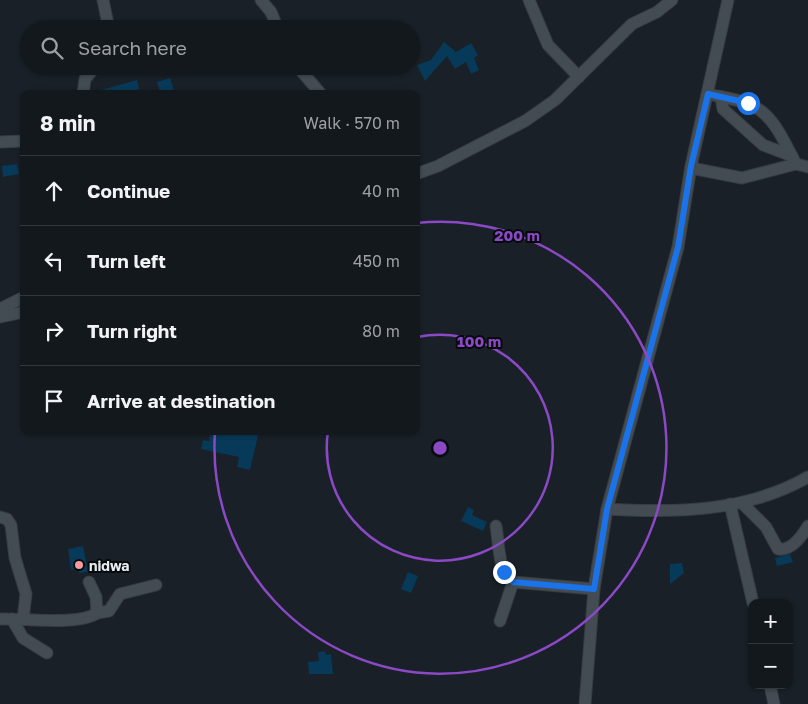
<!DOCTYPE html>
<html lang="en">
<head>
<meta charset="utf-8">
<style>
	:root { --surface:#13181d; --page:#1c2126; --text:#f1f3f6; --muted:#9da0a4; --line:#32373b }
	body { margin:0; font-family:"Golos Text",sans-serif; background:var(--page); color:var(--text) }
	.controls { position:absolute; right:15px; bottom:15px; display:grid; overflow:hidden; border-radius:10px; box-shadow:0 1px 4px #0004 }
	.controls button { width:45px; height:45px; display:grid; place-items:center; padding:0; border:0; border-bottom:1px solid var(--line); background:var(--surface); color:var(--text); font:25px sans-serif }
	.stop { position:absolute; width:15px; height:15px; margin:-11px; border:4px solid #1a73e8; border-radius:50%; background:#fff }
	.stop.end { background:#1a73e8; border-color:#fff; box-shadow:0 1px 5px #0008 }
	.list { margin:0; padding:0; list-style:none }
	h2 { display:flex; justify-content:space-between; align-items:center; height:65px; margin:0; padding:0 20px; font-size:21px }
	h2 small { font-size:16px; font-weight:400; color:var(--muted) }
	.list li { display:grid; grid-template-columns:32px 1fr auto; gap:15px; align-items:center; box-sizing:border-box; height:70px; padding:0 20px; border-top:1px solid var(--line) }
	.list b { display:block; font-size:19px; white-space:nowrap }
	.list em { font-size:16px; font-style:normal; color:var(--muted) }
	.icon { flex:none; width:28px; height:28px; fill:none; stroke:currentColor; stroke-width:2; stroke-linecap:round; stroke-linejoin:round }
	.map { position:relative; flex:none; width:808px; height:704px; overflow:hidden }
	.search { position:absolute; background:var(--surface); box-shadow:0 1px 4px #0004; left:20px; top:20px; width:400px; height:55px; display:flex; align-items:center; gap:12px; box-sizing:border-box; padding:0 18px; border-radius:28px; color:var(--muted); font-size:19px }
	.panel { position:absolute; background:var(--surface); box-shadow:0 1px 4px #0004; left:20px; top:90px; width:400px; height:345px; border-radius:10px }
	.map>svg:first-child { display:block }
</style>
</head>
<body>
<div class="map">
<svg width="808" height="704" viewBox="0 0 808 704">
	<rect width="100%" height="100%" fill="#192027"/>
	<g fill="#073958">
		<polygon points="444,42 456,52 471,43 478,55 474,58 479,70 471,74 466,62 455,69 447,56 425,81 417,65 431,60"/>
		<polygon points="170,78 174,91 160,92 157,82"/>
		<polygon points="137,80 139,89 128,94 95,94 94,92"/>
		<polygon points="17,164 19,174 3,177 2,166"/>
		<polygon points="211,431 259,431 250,470 237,467 239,457 201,449 203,440 209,441"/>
		<polygon points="468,507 474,510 472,515 487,522 483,531 461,521"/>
		<polygon points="83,546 88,572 79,573 79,569 71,570 68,549"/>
		<polygon points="790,554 793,562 777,566 775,558"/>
		<polygon points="682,563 684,573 670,584 670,564"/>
		<polygon points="408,572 418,576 411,593 401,589"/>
		<polygon points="325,651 326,655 331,654 333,674 309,674 308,662 319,661 318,652"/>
	</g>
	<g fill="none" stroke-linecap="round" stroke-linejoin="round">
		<g stroke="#363c41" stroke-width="13">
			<g id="minor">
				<polyline points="103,0 109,29"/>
				<polyline points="261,0 271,12 278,29"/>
				<polyline points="529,0 548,45 579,77"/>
				<polyline points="297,66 321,94"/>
				<polyline points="83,94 85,79 96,66"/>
				<path d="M708,94C721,97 737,99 749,104C774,114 784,142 796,164"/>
				<polyline points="721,97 723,109 763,145 792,156"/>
				<polyline points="0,142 24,141"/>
				<polyline points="691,168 742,178 796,164 808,167"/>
				<polyline points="416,174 438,166 525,121 555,100 632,24 657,12 672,0"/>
				<polyline points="0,309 24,297"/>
				<polyline points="0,317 24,312"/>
				<path d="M742,503L766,527L778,549C791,551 802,536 808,526"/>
				<polyline points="730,504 753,603"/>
				<path d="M607,509C676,513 747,512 808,477"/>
				<polyline points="0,517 7,519 11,525 15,558 26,594 23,619"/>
				<path d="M496,526C499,542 498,574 513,582L594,589"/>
				<polyline points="97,613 109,611 120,594 156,585"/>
				<path d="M0,619C24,618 79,626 97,613L96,597L89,582"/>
				<polyline points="12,619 23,638 47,653"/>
				<polyline points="500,621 513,582"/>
				<polyline points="770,685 774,704"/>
				<polyline points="585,704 594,589 607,509 678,247 691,166 728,0"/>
			</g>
		</g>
		<use href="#minor" stroke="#434c53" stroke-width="11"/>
	</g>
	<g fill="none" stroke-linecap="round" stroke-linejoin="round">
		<polyline stroke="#1a73e8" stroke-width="6" points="504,572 505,577 513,582 594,589 607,509 678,247 691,166 708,94 748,103"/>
	</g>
	<g fill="none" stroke="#8b49c6" stroke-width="2.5">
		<path d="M417 337A113 113 0 1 1 328 431"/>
		<path d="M416 223A226 226 0 1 1 215 432"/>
	</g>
	<circle fill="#f59b9e" stroke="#070a0c" stroke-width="2" cx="79" cy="565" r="5"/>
	<g text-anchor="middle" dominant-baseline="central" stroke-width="4" stroke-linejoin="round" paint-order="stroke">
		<g font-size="14" font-weight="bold" fill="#e6ebf0" stroke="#070a0c" text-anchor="start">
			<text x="89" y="565">nidwa</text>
		</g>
	</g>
	<circle cx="440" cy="448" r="8" fill="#8b49c6" stroke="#070a0c" stroke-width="2.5"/>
	<g font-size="15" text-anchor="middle" font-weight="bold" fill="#8b49c6" stroke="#070a0c" stroke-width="4" stroke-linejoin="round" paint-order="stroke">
		<text x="517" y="241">200 m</text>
		<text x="479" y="347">100 m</text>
	</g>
</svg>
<div class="controls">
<button>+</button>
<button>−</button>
</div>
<div class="stop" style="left:748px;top:103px"></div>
<div class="stop end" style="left:504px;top:572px"></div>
<div class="search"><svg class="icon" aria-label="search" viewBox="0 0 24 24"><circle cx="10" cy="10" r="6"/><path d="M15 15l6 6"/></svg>Search here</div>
<section class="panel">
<h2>8 min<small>Walk · 570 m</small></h2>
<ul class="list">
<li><svg class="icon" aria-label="ahead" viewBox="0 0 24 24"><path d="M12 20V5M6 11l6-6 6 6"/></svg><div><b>Continue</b></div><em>40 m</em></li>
<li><svg class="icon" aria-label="left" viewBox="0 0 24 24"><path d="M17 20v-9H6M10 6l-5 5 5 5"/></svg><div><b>Turn left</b></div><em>450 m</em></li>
<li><svg class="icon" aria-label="right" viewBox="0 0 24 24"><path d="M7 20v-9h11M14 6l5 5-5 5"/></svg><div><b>Turn right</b></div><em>80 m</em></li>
<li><svg class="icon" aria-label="arrive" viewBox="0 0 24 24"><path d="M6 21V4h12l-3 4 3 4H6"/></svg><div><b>Arrive at destination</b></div></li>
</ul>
</section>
</div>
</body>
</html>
